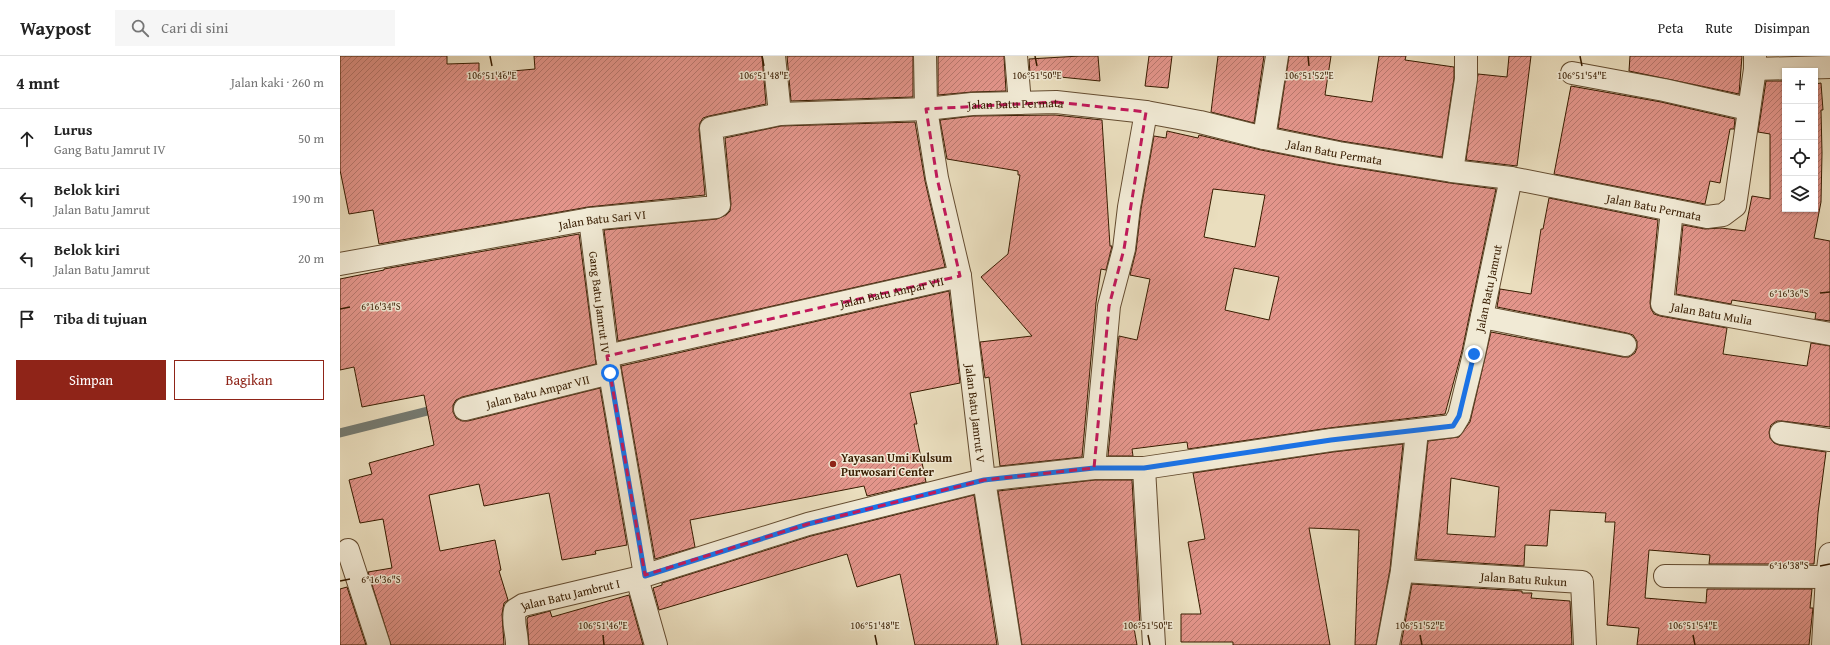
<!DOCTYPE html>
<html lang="id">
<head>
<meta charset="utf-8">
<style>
	:root { --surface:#fff; --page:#f6f6f6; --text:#222; --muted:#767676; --line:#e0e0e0; --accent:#8f2418 }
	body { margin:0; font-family:"Gentium Book Plus",serif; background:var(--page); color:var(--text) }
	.controls { position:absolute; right:12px; top:12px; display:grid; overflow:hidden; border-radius:0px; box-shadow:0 1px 3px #0004 }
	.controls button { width:36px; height:36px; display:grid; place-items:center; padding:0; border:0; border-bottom:1px solid var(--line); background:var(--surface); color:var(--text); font:20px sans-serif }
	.stop { position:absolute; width:12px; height:12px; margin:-9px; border:3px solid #1a73e8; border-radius:50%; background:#fff }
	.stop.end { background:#1a73e8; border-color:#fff; box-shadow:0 1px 4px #0008 }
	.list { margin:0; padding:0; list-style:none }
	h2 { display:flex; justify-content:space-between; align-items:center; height:52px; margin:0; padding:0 16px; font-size:17px }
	h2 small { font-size:13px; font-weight:400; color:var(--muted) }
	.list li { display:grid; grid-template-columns:26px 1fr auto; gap:12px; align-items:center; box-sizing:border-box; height:60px; padding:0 16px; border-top:1px solid var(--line) }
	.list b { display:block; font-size:15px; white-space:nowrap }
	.list p { margin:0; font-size:13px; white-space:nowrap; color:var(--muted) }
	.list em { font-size:13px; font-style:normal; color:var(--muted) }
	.actions { display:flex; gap:8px; padding:12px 16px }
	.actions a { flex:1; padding:9px 0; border:1px solid var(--accent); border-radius:0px; text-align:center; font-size:14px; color:var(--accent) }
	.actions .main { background:var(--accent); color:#fff }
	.icon { flex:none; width:22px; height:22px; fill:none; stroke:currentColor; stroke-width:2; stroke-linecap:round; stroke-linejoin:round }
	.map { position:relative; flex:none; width:1490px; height:589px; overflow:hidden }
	header { display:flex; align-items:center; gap:24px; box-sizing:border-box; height:56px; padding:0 20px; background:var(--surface); border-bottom:1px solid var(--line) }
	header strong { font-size:19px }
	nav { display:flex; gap:22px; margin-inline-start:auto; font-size:14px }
	.search { width:280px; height:36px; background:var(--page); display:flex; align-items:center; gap:10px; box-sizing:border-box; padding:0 14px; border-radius:0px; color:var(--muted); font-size:15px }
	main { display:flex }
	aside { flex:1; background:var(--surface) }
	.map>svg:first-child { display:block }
</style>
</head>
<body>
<header>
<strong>Waypost</strong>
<div class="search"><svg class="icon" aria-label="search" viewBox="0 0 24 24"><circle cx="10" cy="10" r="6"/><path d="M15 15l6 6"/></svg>Cari di sini</div>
<nav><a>Peta</a><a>Rute</a><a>Disimpan</a></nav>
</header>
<main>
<aside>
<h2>4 mnt<small>Jalan kaki · 260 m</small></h2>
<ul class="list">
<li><svg class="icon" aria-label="ahead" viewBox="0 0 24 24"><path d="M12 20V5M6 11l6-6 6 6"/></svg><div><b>Lurus</b><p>Gang Batu Jamrut IV</p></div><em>50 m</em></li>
<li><svg class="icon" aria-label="left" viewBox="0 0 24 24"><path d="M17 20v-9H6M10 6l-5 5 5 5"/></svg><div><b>Belok kiri</b><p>Jalan Batu Jamrut</p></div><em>190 m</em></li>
<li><svg class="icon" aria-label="left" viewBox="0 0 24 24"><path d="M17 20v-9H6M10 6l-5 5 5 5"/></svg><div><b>Belok kiri</b><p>Jalan Batu Jamrut</p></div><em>20 m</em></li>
<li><svg class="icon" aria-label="arrive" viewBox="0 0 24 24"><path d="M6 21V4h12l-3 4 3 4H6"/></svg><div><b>Tiba di tujuan</b></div></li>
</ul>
<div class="actions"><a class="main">Simpan</a><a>Bagikan</a></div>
</aside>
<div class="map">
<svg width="1490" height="589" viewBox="0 0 1490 589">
	<defs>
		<pattern id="building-hatch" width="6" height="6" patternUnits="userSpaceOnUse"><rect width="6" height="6" fill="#e3958b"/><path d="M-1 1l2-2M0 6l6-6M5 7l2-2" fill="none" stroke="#b9796f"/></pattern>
	</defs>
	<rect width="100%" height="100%" fill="#eadebe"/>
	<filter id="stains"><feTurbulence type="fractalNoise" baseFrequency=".005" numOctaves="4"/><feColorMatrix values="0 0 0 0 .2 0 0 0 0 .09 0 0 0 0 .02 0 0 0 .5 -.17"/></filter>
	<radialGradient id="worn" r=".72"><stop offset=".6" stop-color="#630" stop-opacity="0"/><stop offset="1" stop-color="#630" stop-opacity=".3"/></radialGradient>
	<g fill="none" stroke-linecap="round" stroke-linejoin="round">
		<polyline stroke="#747a71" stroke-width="9" points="0,377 128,345"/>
	</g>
	<g fill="url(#building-hatch)" stroke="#371c00" fill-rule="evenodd">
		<polygon points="0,0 107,0 107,8 139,7 139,18 195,13 194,0 422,0 426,48 369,60 363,62 360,67 359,73 365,139 248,151 39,188 33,154 9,158 0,114"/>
		<polygon points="447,0 573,0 573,41 451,45"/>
		<polygon points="598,0 664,0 666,35 632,36 598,39"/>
		<polygon points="740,0 758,0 760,25 690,18 689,3"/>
		<polygon points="809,0 832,0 828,32 805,30"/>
		<polygon points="878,0 924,0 914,67 871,56"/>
		<polygon points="949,0 991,0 985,39 1032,46 1039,0 1066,0 1065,4 1114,11 1114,22 1102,101 1001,85 938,72"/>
		<polygon points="1169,0 1191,0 1177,110 1126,104 1138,18 1167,21"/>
		<polygon points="1290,0 1402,0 1399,38 1289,15"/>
		<polygon points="1426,25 1445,25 1445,153 1475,153 1475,28 1481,27 1483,54 1481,54 1482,97 1481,146 1474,182 1490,185 1490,265 1475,263 1476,257 1392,244 1391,248 1336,238 1343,169 1365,173 1381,172 1405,175 1412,140 1430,143 1430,78 1418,76"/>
		<polygon points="1231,30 1321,46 1395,63 1394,73 1390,73 1380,127 1370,125 1365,148 1214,118"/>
		<polygon points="715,59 762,64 770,190 772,190 766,214 761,213 756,247 742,401 660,410 649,321 645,322 640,286 692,280 641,221 668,198 680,119 678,119 678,115 607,103 600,64 633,60"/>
		<polygon points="575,66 585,125 605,211 278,285 264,174 377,163 386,159 390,155 391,148 385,82 441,70"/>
		<path d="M827,75L858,82L859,79L921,94L997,109L1110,127L1156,133L1122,295L1105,358L989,372L848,393L847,386L792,393L793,400H768L779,280L797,284L810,223L790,219L796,195L801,153L814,80L826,82ZM873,133L925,139L915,191L864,181ZM894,212L939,221L929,264L885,254Z"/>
		<path d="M1209,142L1318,164L1310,247L1311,253L1314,258L1320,260L1387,272L1383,298L1467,310L1471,287L1490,290V371L1442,365H1437L1431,369L1429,376L1430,382L1434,387L1439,389L1486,396L1478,457L1474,508H1369L1370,499L1309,494L1305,542L1366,547L1367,533H1472L1470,552H1473L1469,589H1297L1299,572L1267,569L1275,466H1265L1266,457L1210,454L1207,490L1185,489L1184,510L1076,503L1088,385L1119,381L1130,366L1151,276L1283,301H1289L1295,297L1297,292V285L1293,279L1287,277L1157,251L1160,233L1191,238L1201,173H1203ZM1111,422L1159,431L1155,481L1107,478Z"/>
		<polygon points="239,178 256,308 122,341 116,344 113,349 113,356 116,362 122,365 128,365 260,332 287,489 255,495 256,498 222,504 209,437 144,450 139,428 89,439 100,495 155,484 161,514 159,515 168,544 164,547 162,558 164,589 51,589 28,516 52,512 43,463 20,467 9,424 32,418 29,407 94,389 84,339 22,351 14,311 0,314 0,223 44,214 44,213"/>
		<polygon points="609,235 620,327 570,337 577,368 574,368 586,426 527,440 524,430 350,464 355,491 315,503 281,310"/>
		<polygon points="1063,388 1050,513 1036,589 1015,589 1019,474 969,472 990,589 893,589 893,586 841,586 841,558 861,558 848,486 865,483 853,417 993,396"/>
		<polygon points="755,424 792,424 800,571 794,572 797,589 682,589 658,435"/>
		<polygon points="634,439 657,589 575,589 560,518 517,531 507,498 319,554 313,532 322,529 322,527 471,480"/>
		<polygon points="1072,528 1182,535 1182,537 1192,537 1191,542 1230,545 1232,589 1061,589"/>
		<polygon points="7,531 26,589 0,589 0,533"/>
		<polygon points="289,539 303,589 189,589 187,563 188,561 210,555 212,561"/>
	</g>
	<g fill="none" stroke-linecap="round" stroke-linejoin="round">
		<g stroke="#644c30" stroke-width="24">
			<g id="minor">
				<polyline points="434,0 440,58"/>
				<path id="s1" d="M585,0L586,53L597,122L620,220L644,424L670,589"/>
				<polyline points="676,0 680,47"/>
				<polyline points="1415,13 1490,11"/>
				<polyline points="1232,17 1324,34 1408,53"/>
				<polyline points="924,82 937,0"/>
				<polyline points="1112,115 1126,23 1126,0"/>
				<path id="s2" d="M1332,154L1322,248L1490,278"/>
				<path id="s3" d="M250,163L267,300L305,519"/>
				<path id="s4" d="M0,208L250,163L376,151L379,149L371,72L440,58L586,53L632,48L716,46L806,56L860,66L924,82L999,97L1112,115L1171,122L1367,161L1383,159L1395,150L1415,13V0"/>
				<polyline points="1142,261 1285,289"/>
				<path id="s5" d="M267,300L620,220"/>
				<path id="s6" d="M125,353L270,317"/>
				<polyline points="1441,377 1490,384"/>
				<polyline points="754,412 769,250 784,193 789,151 806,56"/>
				<polyline points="804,412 814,589"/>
				<polyline points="8,494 39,589"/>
				<path id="s7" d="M1062,515L1242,526L1245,589"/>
				<polyline points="1325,520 1487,521"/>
				<polyline points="297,522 316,589"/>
				<path id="s8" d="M177,589C177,576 172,566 175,554L183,549L297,522L468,468L644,424L754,412H804L991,384L1113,370L1119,360L1134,298L1171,122"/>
				<polyline points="1048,589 1062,515 1077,375"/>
				<polyline points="1483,589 1487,521 1490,498"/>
			</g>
		</g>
		<use href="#minor" stroke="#f1ead5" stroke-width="22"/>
	</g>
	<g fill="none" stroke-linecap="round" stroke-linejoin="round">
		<polyline stroke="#1a73e8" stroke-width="5" points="270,317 305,520 468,468 644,424 754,412 804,412 991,384 1113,370 1119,360 1134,298"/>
	</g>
	<path fill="none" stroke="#c2185b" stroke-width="3" stroke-dasharray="8 5" stroke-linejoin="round" d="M716,46L806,56L784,193L769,250L754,412L644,424L468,468L305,519L267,300L620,220L597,122L586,53Z"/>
	<path fill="none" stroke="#371c00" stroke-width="1.5" d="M150,0L152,10M422,0L424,10M695,0L697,10M968,0L969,10M1240,0L1242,10M1480,237L1490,236M0,253L10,251M1480,510L1490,508M0,525L10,523M263,579L264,589M535,579L537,589M808,579L810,589M1080,579L1082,589M1353,579L1355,589"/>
	<circle fill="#8f2418" stroke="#f1ead5" stroke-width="1.5" cx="493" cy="408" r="4"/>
	<g text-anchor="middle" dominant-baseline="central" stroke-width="3" stroke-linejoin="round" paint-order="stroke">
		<g font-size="12" fill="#371c00" stroke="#f1ead5">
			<text stroke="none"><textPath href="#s4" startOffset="768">Jalan Batu Permata</textPath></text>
			<text stroke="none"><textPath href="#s4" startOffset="1092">Jalan Batu Permata</textPath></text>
			<text stroke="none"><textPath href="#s4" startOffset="1416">Jalan Batu Permata</textPath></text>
			<text stroke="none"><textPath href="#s4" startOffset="266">Jalan Batu Sari VI</textPath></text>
			<text stroke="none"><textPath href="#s8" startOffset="1138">Jalan Batu Jamrut</textPath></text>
			<text stroke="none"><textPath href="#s5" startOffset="292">Jalan Batu Ampar VII</textPath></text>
			<text stroke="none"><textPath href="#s3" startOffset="84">Gang Batu Jamrut IV</textPath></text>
			<text stroke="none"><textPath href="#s2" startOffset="145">Jalan Batu Mulia</textPath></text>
			<text stroke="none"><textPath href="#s6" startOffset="75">Jalan Batu Ampar VII</textPath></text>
			<text stroke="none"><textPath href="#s1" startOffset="362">Jalan Batu Jamrut V</textPath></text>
			<text stroke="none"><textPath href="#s7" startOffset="122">Jalan Batu Rukun</textPath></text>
			<text stroke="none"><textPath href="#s8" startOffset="93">Jalan Batu Jambrut I</textPath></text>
		</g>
		<g font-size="12" font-weight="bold" fill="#371c00" stroke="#f1ead5" text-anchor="start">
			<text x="501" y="401">Yayasan Umi Kulsum<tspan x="501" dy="14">Purwosari Center</tspan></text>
		</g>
	</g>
	<g font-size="10" text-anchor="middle" fill="#371c00" stroke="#f1ead5" stroke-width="3" stroke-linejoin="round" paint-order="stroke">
		<text x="152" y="23">106°51'46"E</text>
		<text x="424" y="23">106°51'48"E</text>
		<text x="697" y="23">106°51'50"E</text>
		<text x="969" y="23">106°51'52"E</text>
		<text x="1242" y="23">106°51'54"E</text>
		<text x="1449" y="241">6°16'36"S</text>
		<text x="41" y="254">6°16'34"S</text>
		<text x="1449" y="513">6°16'38"S</text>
		<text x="41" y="527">6°16'36"S</text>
		<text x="263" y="573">106°51'46"E</text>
		<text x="535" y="573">106°51'48"E</text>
		<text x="808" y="573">106°51'50"E</text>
		<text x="1080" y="573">106°51'52"E</text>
		<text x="1353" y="573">106°51'54"E</text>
	</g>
	<rect width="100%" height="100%" filter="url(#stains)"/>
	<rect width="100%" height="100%" fill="url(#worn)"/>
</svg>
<div class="controls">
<button>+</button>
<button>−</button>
<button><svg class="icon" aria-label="locate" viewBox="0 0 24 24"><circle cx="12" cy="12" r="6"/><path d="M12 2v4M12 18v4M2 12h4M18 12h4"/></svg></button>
<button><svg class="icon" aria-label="layers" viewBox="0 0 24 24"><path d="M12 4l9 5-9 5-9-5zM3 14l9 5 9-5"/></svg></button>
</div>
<div class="stop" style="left:270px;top:317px"></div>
<div class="stop end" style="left:1134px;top:298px"></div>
</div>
</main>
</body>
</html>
